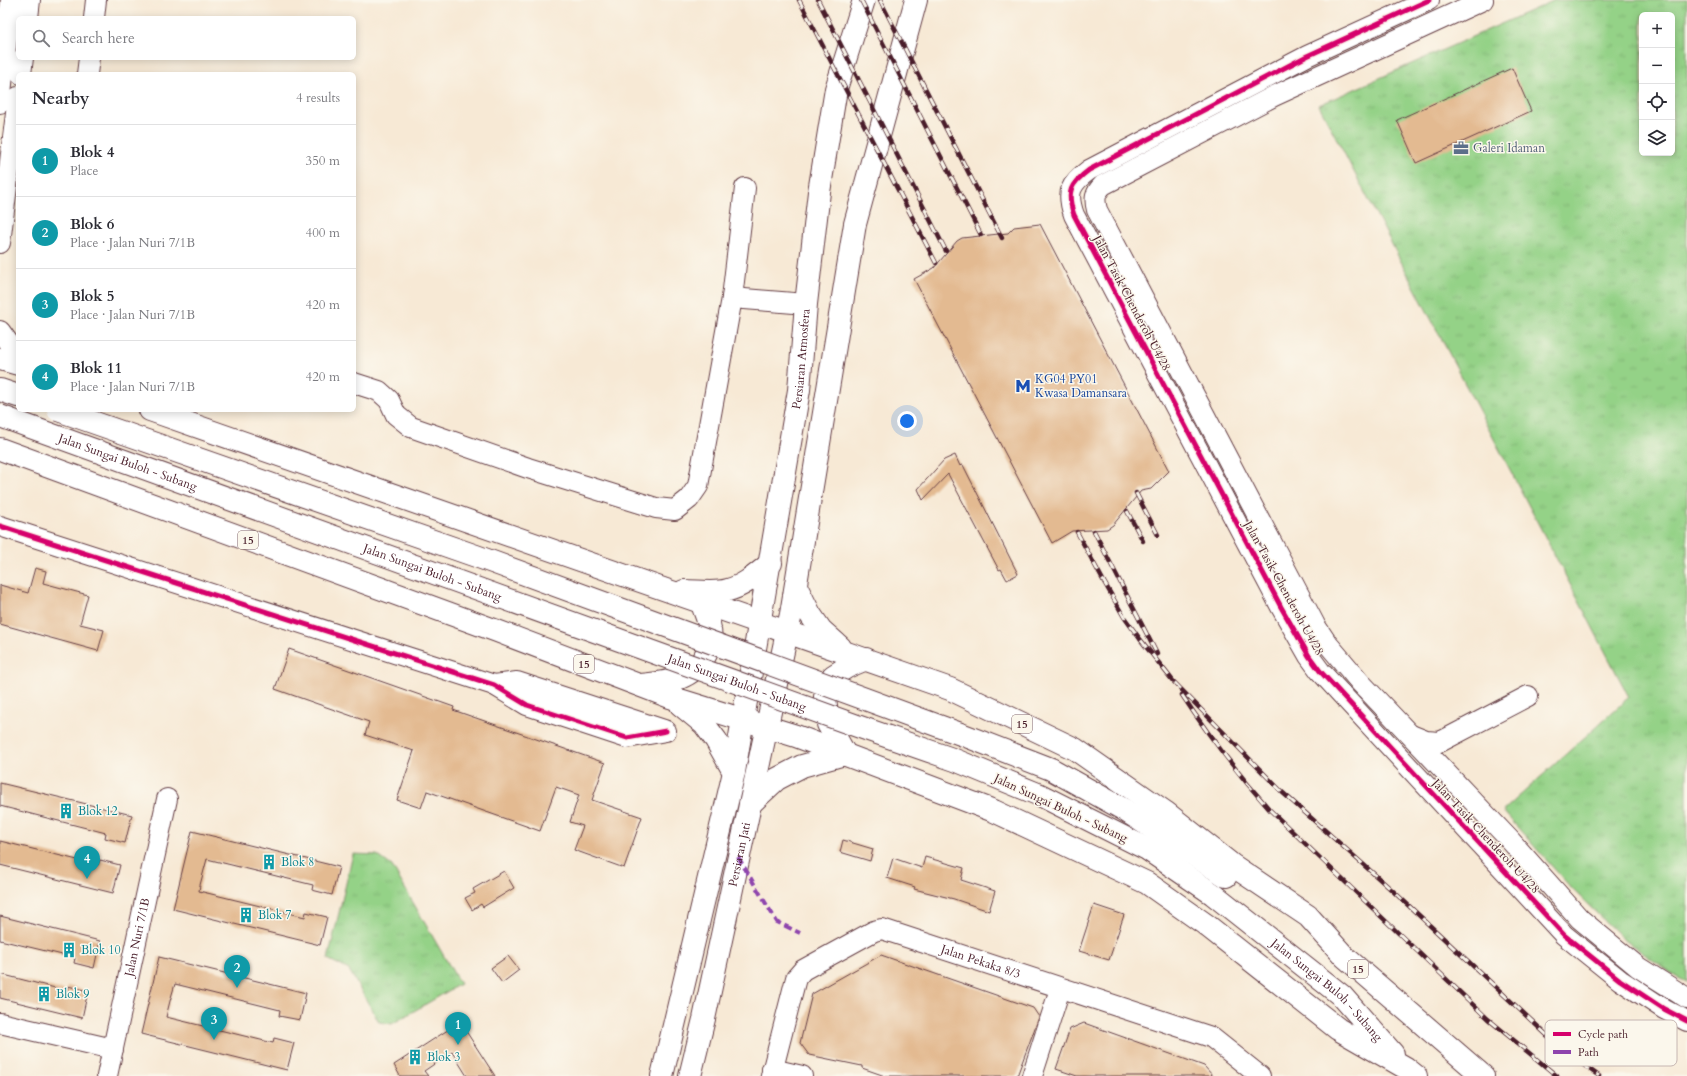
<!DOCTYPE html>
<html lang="en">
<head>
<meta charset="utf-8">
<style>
	:root { --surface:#fff; --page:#f2f2f3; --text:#2b2b33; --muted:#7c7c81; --line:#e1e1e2; --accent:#2563eb }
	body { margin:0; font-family:Cardo,serif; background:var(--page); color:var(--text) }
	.controls { position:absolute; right:12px; top:12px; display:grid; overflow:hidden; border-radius:6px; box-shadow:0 2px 10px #0003 }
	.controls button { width:36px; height:36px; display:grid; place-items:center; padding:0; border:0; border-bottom:1px solid var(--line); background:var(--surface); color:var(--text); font:20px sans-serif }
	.you { position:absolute; left:907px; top:421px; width:14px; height:14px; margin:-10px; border:3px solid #fff; border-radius:50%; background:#1a73e8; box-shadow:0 0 0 6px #1a73e833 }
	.badge { display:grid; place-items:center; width:26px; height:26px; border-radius:50%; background:var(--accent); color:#fff; font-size:13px; font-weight:700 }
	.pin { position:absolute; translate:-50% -33px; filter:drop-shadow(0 1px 2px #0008) }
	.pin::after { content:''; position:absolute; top:21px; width:14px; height:12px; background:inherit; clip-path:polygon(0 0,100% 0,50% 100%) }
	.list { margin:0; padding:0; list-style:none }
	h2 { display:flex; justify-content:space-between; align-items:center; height:52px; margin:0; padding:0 16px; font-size:17px }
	h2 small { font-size:13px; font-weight:400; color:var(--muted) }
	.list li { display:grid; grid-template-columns:26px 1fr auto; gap:12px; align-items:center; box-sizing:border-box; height:72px; padding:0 16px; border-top:1px solid var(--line) }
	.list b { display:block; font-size:15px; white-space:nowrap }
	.list p { margin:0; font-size:13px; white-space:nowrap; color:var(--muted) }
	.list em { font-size:13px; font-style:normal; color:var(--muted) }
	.icon { flex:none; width:22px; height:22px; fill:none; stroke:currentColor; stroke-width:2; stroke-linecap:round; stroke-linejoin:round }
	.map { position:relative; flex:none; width:1687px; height:1076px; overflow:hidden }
	.search { position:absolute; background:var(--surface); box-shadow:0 2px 10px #0003; left:16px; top:16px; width:340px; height:44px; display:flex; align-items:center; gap:10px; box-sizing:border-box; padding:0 14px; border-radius:6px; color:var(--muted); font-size:15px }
	.panel { position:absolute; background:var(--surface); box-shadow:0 2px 10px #0003; left:16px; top:72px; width:340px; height:340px; border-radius:6px }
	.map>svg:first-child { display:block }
</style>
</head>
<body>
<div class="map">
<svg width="1687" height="1076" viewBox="0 0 1687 1076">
	<defs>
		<pattern id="grass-tufts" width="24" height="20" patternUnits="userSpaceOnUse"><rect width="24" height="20" fill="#94d287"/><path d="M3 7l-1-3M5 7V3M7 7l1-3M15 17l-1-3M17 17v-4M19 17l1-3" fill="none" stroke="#81b475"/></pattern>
	</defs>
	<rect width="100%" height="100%" fill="#fbf7ec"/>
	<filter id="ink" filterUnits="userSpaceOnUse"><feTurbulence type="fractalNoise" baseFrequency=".025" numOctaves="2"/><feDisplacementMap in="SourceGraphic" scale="8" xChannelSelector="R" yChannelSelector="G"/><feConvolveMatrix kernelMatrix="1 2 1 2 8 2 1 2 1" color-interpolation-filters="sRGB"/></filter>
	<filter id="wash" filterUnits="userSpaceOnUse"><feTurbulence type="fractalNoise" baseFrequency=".012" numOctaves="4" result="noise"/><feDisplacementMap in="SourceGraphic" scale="16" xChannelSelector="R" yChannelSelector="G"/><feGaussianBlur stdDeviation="0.9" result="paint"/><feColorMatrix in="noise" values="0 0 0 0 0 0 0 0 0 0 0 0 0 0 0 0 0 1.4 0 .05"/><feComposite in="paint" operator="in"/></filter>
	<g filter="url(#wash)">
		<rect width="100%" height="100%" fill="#f7e9d5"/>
		<g fill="url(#grass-tufts)" stroke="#6f7859" fill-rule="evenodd">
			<path d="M1555,0H1687V982L1676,977L1622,938L1573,890L1503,811L1629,697L1319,105ZM1642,15H1672V153H1642Z"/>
			<polygon points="353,854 377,855 392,866 460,984 392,1024 379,1022 349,970 328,959"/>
		</g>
		<g id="blocks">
			<g fill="#e3ba91">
				<polygon points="1512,68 1531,111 1416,163 1397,120"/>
				<polygon points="1040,224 1169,471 1151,489 1141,491 1113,525 1107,529 1072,531 1052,543 914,279 934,268 957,241 962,238 1008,233 1014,227"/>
				<polygon points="955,455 960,466 963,465 1018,574 1007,580 1001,569 999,570 948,474 923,500 918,489 944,460"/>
				<polygon points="35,568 46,571 43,583 88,595 80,624 104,630 98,651 0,624 0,585 28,593"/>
				<polygon points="289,649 454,707 453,710 605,763 592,800 642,817 624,868 574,850 583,826 570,822 579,795 556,787 540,831 427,791 421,808 397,800 414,751 365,735 369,722 275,689"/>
				<polygon points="0,783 132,815 125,843 105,838 106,833 0,806"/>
				<polygon points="192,831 339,867 332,895 312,890 313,885 207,859 200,885 199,891 305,917 306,912 327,917 320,945 173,909"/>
				<polygon points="843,840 873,849 870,861 840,852"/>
				<polygon points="0,841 98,865 100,860 120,865 113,893 0,865"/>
				<polygon points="925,857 964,868 961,880 995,891 989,911 954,899 914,889 915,887 887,878 893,858 922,868"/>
				<polygon points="504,871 514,888 483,907 481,904 472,910 465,898 475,893 473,889"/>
				<polygon points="1094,905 1124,915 1109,960 1079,951"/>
				<polygon points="0,916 100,941 94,968 74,963 75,958 0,940"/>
				<polygon points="881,955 1033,1008 1039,1017 1017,1076 885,1076 862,1068 862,1066 809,1055 800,1043 812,994"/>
				<polygon points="508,956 519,970 502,983 491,968"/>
				<polygon points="159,957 306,993 300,1020 279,1016 280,1010 175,984 170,1001 166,1017 273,1043 274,1038 294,1043 287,1070 141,1034"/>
				<polygon points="0,974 67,991 68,986 88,991 82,1018 0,998"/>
				<polygon points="460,1022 495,1076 467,1076 452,1052 424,1071 428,1076 400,1076 394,1065"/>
				<polygon points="1084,1023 1204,1066 1213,1076 1077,1076 1056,1069 1070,1029"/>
			</g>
		</g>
	</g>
	<g filter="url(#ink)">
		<use href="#blocks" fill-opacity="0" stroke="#643d44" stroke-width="1"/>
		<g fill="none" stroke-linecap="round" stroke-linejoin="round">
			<g stroke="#643d44" stroke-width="22">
				<g id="minor">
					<path d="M1429,0L1307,56L1089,170C1070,184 1066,192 1074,215L1281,607L1309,656L1320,671L1564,935L1620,980L1664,1009L1687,1021"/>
					<path d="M1483,0L1274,96L1103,185C1095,193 1094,199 1097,210L1315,625L1327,643L1360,682L1509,839L1580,919L1638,967L1687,998"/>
					<polyline points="28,18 30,0"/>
					<polyline points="94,18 96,0"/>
					<polyline points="21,74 23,58"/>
					<polyline points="87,74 89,58"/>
					<polyline points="0,103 11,0"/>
					<polyline points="0,243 18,97"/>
					<polyline points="732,298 745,188"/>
					<polyline points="0,331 18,356"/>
					<polyline points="354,383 379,391 389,400 396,415 411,427 528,468 656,508 675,510 689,499 698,486 732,298 806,304"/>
					<polyline points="0,526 494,685 527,705 627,738 666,731"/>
					<polyline points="494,685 517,682 664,730"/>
					<polyline points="1411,735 1426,741 1440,742 1528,696"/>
					<polyline points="0,1023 113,1049"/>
					<polyline points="772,1069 802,1076"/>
					<path id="s1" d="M107,1076L167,799"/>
					<path id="s2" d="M771,1076L796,978L803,970L874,931L882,929L1211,1037L1260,1076"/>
					<polyline points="1032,1076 1060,989"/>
				</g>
			</g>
			<g stroke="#643d44" stroke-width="24">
				<g id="major">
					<path id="s3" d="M662,1076L734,772L799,390L806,304L819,192L836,89L864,0"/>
					<path id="s4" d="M690,1076L704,1019L791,614L855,224L916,0"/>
				</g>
			</g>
			<g stroke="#643d44" stroke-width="24">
				<g id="highway">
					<polyline points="0,359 18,364"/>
					<polyline points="0,390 18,396"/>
					<polyline points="150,410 950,689 1075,749 1165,812 1232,865 1308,916 1345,957 1483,1076"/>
					<polyline points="0,449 497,631 670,697 796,736 994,811 1147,883 1205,924 1338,1029 1406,1068 1416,1076"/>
					<polyline points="796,586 810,614 821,630 840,647"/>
					<path d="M684,591C698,591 715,594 728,590C745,586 758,573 771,563"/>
					<path d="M641,685C667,682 691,681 705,656C710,648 712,639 710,629C709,621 704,611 702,603"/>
					<polyline points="681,705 704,724 716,740 734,772"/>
					<polyline points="845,754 828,724 825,697 833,676 847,667 866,659"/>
					<polyline points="1051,769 1123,809 1226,876"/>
					<path id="s5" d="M1040,795L1147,849L1213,894L1342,996L1393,1054"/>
					<polyline points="750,804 777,779 802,766 845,754"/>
				</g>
			</g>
			<use href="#minor" stroke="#fff" stroke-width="20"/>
			<use href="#major" stroke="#fff" stroke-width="22"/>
			<use href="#highway" stroke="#fff" stroke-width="22"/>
			<g stroke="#4a1f2b" stroke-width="4.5">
				<g id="rail">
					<polyline points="799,0 936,263"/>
					<polyline points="818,0 946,251"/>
					<polyline points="861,0 981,235"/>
					<polyline points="880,0 1002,238"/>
					<polyline points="1136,493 1158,535"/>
					<polyline points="1127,511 1143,541"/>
					<polyline points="1094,531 1157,654"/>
					<polyline points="1077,532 1104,582 1124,617 1140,639 1173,681 1282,792 1393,891 1549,1037 1578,1061 1599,1076"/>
					<path d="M1182,695C1209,736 1238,774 1270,810L1488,1019L1557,1076"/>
				</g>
			</g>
			<use href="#rail" stroke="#fbf7ec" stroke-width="3" stroke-dasharray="9" stroke-linecap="butt"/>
			<g stroke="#643d44" stroke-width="24" stroke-linecap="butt">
				<g id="highway-bridge">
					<polyline points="58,410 476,556 966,736 1051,769"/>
					<path id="s6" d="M0,416L860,727L955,760L1040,795"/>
				</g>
			</g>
			<use href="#highway-bridge" stroke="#fff" stroke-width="22"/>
			<polyline stroke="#8e44ad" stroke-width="4" stroke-dasharray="8 4" stroke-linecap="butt" points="738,857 777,922 800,933"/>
			<g stroke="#fbf7ec" stroke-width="8">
				<g id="cycleway">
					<path d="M1429,0L1307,56L1089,170C1070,184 1066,192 1074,215L1281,607L1309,656L1320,671L1564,935L1620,980L1664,1009L1687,1021"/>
					<polyline points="0,526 494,685 527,705 627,738 666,731"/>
				</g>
			</g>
			<use href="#cycleway" stroke="#d6006c" stroke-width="5"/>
		</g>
	</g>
	<defs>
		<g id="office-bare" transform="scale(1.2)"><path d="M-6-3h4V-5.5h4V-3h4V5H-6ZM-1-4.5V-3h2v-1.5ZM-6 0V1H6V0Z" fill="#5c6f8a" stroke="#fbf7ec" stroke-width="2.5" paint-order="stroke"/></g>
		<g id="metro-bare" transform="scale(1.2)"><path d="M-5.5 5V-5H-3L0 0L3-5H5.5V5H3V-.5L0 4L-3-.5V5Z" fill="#1a4fb4" stroke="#fbf7ec" stroke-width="2.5" paint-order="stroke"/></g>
		<g id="building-bare" transform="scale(1.2)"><path d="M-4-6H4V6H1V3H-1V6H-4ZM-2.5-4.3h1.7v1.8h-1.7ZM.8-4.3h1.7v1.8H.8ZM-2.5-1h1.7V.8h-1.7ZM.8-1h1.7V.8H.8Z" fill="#0f9aa8" stroke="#fbf7ec" stroke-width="2.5" paint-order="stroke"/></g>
	</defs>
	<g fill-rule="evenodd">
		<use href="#office-bare" x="1461" y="148"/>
		<use href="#metro-bare" x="1023" y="386"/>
		<use href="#building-bare" x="66" y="811"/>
		<use href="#building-bare" x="269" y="862"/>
		<use href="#building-bare" x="246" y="915"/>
		<use href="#building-bare" x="69" y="950"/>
		<use href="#building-bare" x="44" y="994"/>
		<use href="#building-bare" x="415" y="1057"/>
	</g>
	<g text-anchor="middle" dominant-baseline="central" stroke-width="3" stroke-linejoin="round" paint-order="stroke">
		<g fill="#fbf7ec" stroke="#7f6065" stroke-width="1">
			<rect x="238" y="531" width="20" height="18" rx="3"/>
			<rect x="574" y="655" width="20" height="18" rx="3"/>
			<rect x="1012" y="715" width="20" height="18" rx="3"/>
			<rect x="1348" y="960" width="20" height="18" rx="3"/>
		</g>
		<g font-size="11" font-weight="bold" fill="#4a1f2b">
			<text x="248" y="540">15</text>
			<text x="584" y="664">15</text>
			<text x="1022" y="724">15</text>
			<text x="1358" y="969">15</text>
		</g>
		<g font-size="12" fill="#4e5e75" stroke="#fbf7ec" text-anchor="start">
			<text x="1473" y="148">Galeri Idaman</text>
		</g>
		<g font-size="12" fill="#4a1f2b" stroke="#fbf7ec">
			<text transform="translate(1132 303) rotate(62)">Jalan Tasik Chenderoh U4/28</text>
			<text stroke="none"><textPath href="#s3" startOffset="731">Persiaran Atmosfera</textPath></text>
			<text stroke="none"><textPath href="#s6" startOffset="136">Jalan Sungai Buloh - Subang</textPath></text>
			<text stroke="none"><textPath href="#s6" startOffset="460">Jalan Sungai Buloh - Subang</textPath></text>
			<text transform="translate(1284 588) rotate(61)">Jalan Tasik Chenderoh U4/28</text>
			<text stroke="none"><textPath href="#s6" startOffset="784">Jalan Sungai Buloh - Subang</textPath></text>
			<text transform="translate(1061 808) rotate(25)">Jalan Sungai Buloh - Subang</text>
			<text transform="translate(1486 836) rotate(47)">Jalan Tasik Chenderoh U4/28</text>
			<text stroke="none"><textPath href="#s4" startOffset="227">Persiaran Jati</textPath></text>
			<text stroke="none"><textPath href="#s1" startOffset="142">Jalan Nuri 7/1B</textPath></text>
			<text stroke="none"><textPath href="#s2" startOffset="305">Jalan Pekaka 8/3</textPath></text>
			<text stroke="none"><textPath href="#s5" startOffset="349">Jalan Sungai Buloh - Subang</textPath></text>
		</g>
		<g font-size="12" fill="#164399" stroke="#fbf7ec" text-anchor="start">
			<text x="1035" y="379">KG04 PY01<tspan x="1035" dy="14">Kwasa Damansara</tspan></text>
		</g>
		<g font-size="12" fill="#0d838f" stroke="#fbf7ec" text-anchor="start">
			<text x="78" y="811">Blok 12</text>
			<text x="281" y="862">Blok 8</text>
			<text x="258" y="915">Blok 7</text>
			<text x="81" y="950">Blok 10</text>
			<text x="56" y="994">Blok 9</text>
			<text x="427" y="1057">Blok 3</text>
		</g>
	</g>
	<rect x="1545" y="1020" width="132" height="46" rx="6" fill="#fbf7ec" stroke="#c6b6b2" stroke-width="1"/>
	<rect x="1553" y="1032" width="18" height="4" fill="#d6006c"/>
	<rect x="1553" y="1050" width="18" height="4" fill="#8e44ad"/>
	<g font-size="11" fill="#4a1f2b">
		<text x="1578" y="1038">Cycle path</text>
		<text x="1578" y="1056">Path</text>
	</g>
</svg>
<div class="controls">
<button>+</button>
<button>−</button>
<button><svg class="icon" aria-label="locate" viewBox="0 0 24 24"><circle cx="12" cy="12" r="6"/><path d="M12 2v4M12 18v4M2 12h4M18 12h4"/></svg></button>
<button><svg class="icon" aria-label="layers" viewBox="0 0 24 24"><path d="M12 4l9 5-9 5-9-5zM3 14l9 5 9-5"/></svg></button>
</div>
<div class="you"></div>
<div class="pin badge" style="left:458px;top:1045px;background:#0f9aa8">1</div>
<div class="pin badge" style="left:237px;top:988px;background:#0f9aa8">2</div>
<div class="pin badge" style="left:214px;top:1040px;background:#0f9aa8">3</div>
<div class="pin badge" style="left:87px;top:879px;background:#0f9aa8">4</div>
<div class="search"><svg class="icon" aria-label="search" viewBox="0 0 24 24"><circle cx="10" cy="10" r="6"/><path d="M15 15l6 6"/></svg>Search here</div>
<section class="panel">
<h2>Nearby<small>4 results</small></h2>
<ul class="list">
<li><span class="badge" style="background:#0f9aa8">1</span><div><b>Blok 4</b><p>Place</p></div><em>350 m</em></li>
<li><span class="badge" style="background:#0f9aa8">2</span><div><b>Blok 6</b><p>Place · Jalan Nuri 7/1B</p></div><em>400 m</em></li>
<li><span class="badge" style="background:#0f9aa8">3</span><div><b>Blok 5</b><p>Place · Jalan Nuri 7/1B</p></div><em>420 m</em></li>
<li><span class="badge" style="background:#0f9aa8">4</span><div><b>Blok 11</b><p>Place · Jalan Nuri 7/1B</p></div><em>420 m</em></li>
</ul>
</section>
</div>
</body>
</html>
